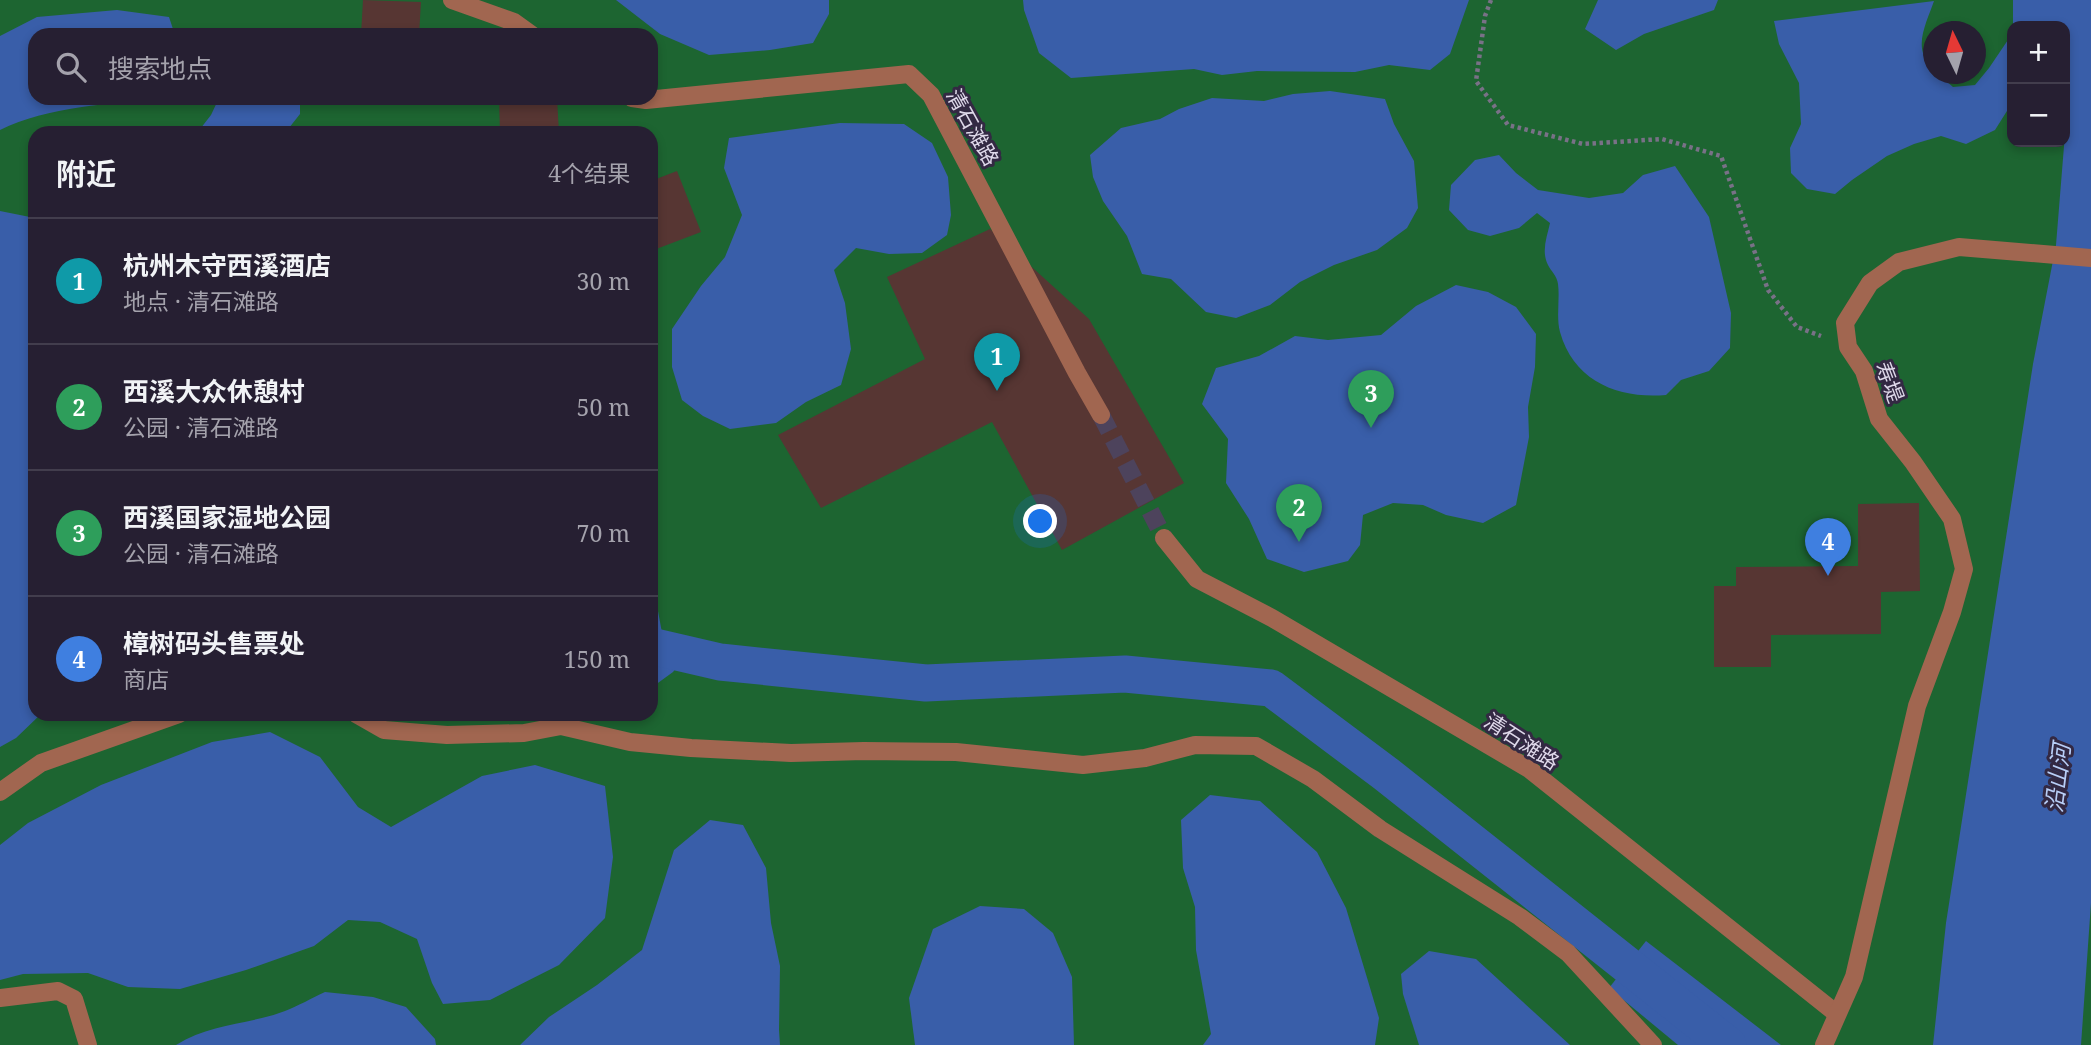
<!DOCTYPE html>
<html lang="zh">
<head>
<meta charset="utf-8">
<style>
	:root { --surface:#261f32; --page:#322c3e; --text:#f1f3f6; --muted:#a4a2ac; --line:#423d4d; --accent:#d93025 }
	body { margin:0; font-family:"Noto Serif","Noto Sans SC",serif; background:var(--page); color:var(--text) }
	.controls { position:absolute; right:21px; top:21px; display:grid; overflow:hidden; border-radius:14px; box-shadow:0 4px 10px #0003 }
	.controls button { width:63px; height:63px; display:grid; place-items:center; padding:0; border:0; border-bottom:2px solid var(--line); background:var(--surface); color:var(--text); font:35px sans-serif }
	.compass { position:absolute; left:1923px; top:21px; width:63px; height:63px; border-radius:50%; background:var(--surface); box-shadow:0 4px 10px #0003; rotate:355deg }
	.you { position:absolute; left:1041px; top:522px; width:24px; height:24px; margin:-18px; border:5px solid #fff; border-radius:50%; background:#1a73e8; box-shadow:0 0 0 10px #1a73e833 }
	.badge { display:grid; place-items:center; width:46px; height:46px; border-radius:50%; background:var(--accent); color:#fff; font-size:23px; font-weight:700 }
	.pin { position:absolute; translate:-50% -58px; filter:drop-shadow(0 2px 4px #0008) }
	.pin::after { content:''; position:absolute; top:37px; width:24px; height:21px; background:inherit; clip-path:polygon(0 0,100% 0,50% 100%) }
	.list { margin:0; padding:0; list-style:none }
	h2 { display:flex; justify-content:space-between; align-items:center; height:91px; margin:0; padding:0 28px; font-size:30px }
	h2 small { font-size:23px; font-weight:400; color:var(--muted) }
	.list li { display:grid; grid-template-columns:46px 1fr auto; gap:21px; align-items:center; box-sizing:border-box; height:126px; padding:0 28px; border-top:2px solid var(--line) }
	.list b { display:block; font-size:26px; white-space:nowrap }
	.list p { margin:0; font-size:23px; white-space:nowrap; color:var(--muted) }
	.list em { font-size:23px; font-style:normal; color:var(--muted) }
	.icon { flex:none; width:38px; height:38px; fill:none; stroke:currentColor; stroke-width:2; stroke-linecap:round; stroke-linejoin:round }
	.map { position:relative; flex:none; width:2091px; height:1045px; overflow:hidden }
	.search { position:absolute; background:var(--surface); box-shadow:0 4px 10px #0003; left:28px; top:28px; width:630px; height:77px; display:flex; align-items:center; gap:18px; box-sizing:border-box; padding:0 24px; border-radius:21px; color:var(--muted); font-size:26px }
	.panel { position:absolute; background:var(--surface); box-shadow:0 4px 10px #0003; left:28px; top:126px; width:630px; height:595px; border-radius:21px }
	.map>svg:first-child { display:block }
</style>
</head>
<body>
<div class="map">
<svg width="2091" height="1045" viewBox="0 0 2091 1045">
	<rect width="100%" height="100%" fill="#332943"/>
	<path fill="#1d6531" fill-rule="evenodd" d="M0,0H2091V1045H0ZM2012,26H2065V142H2012ZM1934,32H1976V74H1934ZM35,35H651V98H35ZM35,133H651V714H35Z"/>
	<g fill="#395ea9">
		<polygon points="616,0 829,0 829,14 813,43 770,50 709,55 660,34"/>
		<polygon points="1023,0 1469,0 1450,54 1430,70 1389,65 1355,72 1257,71 1222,75 1194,69 1071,78 1039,53 1024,10"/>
		<polygon points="1598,0 1718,0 1714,10 1644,34 1616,50 1585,29"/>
		<polygon points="2013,0 2091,0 2091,903 2081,1045 1933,1045 1946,923 2033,364 2056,245 2067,109 2065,105 2065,26 2013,26"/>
		<path d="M1934,1C1929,16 1918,37 1923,53C1925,61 1932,66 1934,74H1938L1953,87L1975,85L1989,68L2012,34V103L1995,130L1966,144L1941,136L1914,144L1887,156L1852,180L1835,194L1807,189L1791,173L1790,148L1801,124L1799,83L1779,44L1774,21Z"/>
		<path d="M117,10L169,17L175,35H35V98H165C111,104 48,106 0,130V36L37,17Z"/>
		<polygon points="1330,91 1385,99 1394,124 1414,161 1418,208 1407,228 1377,250 1334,265 1300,282 1270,305 1236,318 1206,312 1171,279 1142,274 1127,236 1103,201 1093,177 1090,155 1121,128 1160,119 1179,109 1212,98 1264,101 1293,94"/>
		<polygon points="219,98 300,98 300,114 285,133 197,133 211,115"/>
		<polygon points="840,123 904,124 932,143 948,177 951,215 947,235 922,253 889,254 856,248 834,270 845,303 851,349 841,385 806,402 776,423 730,429 703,416 682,400 672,367 672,329 701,286 725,257 742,215 724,168 729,138"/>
		<path d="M1499,155L1516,173L1538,190L1589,198L1623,193L1643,175L1675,166L1709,217L1731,313L1730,348L1709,371L1681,380L1666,395C1619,399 1574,382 1560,332C1556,317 1560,299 1558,284C1557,276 1551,271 1548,265C1541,251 1547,237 1550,223L1537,213L1519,228L1490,236L1468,230L1449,210L1451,185L1475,160Z"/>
		<polygon points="0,211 35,218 35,714 41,714 16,738 0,747"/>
		<polygon points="1456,285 1488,292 1516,307 1536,334 1535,367 1528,407 1529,437 1516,505 1483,523 1446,515 1423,505 1393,503 1363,515 1360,545 1348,561 1304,572 1267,559 1249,519 1226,483 1228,439 1202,404 1216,368 1259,356 1295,336 1328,340 1381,335 1416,306"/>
		<polygon points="651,573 665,649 687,654 673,672 651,688"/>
		<polygon points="270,732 320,757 358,807 391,827 482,776 535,765 605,786 613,857 605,918 559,965 490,1000 443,1004 432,983 417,939 380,922 348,920 314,946 246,970 180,989 128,987 88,973 23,974 0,980 0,845 28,823 101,785 212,742"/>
		<polygon points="1210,795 1260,801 1317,852 1346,908 1368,981 1379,1018 1375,1045 1203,1045 1211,1034 1196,950 1195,907 1183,868 1181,820"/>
		<polygon points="710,820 743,825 766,868 771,923 780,966 779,1030 780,1045 520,1045 549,1017 597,985 642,950 674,850"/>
		<polygon points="980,906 1024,909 1053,933 1072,977 1074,1045 915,1045 909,998 933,929"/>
		<polygon points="1646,941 1781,1045 1678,1045 1609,988"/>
		<polygon points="1429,951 1476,959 1570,1045 1419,1045 1403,994 1401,974"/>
		<path d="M325,992L373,997L406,1007L435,1039L436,1045H176C211,1023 248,1025 285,1011C298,1006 312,998 325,992Z"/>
	</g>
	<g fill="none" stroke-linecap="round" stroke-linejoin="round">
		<polyline stroke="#395ea9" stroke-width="37" points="651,646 720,662 926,683 1125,674 1271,688 1386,774 1728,1045"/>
	</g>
	<g fill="#573633">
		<polygon points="363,0 421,2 419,35 361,35"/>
		<polygon points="499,98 557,98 559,133 500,133"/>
		<polygon points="677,171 701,232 651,251 651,181"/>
		<polygon points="990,229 1089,319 1184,483 1062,550 992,422 821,508 778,435 925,359 887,277"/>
		<polygon points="1919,503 1920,591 1881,592 1881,634 1771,635 1771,667 1714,667 1714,586 1736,586 1736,567 1858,566 1858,504"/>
	</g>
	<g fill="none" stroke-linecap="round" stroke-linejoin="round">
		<polyline stroke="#4d435c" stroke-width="18" stroke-dasharray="18 9" stroke-linecap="butt" points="1101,415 1164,538"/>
		<polyline stroke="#797187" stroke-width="4.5" stroke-dasharray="3.5 3.5" stroke-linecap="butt" points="1491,0 1485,16 1476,81 1508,125 1583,144 1662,139 1721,156 1768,290 1797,327 1821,336"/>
		<g stroke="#a16650" stroke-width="18">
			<polyline points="452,0 514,22 532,35"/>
			<polyline points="632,98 646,100 909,74 931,95 1077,373 1101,415"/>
			<polyline points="1164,538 1197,579 1272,618 1529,769 1837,1014"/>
			<polyline points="356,714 384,730 447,735 524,733 561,726 630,742 691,748 791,753 864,751 956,752 1083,765 1145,758 1195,745 1256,746 1313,779 1380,829 1520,917 1568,953 1653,1045"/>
			<polyline points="0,792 41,763 179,714"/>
			<polyline points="0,998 58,991 74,999 88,1045"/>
			<polyline points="1824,1045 1854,977 1917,706 1952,612 1964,569 1952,519 1913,462 1879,419 1864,371 1848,347 1845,323 1870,283 1899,262 1959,247 2091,258"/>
		</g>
	</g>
	<g text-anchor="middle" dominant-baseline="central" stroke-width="6" stroke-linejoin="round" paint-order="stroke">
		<g font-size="21" fill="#dfd9ea" stroke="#332943">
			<text transform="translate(973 127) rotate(61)">清石滩路</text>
			<text transform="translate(1890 382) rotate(69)">寿堤</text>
			<text transform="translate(1522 741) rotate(33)">清石滩路</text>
		</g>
		<g font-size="23" font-style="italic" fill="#b8cef7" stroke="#332943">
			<text transform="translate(2057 778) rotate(-83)">沿山河</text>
		</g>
	</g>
</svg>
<div class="controls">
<button>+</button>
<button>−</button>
</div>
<svg class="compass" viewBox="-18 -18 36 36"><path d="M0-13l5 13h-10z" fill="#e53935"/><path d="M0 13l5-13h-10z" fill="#a4a2ac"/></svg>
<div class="you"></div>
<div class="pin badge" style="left:997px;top:391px;background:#0f9aa8">1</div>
<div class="pin badge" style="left:1299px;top:542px;background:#2e9e5b">2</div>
<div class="pin badge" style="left:1371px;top:428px;background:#2e9e5b">3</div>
<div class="pin badge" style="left:1828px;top:576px;background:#3f7fe0">4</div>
<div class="search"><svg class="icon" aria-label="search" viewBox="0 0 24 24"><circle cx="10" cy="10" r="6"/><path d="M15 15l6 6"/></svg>搜索地点</div>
<section class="panel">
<h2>附近<small>4个结果</small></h2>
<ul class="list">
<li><span class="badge" style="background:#0f9aa8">1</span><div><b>杭州木守西溪酒店</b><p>地点 · 清石滩路</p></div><em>30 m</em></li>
<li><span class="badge" style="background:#2e9e5b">2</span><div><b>西溪大众休憩村</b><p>公园 · 清石滩路</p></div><em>50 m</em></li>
<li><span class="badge" style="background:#2e9e5b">3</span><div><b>西溪国家湿地公园</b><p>公园 · 清石滩路</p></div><em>70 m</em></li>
<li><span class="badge" style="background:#3f7fe0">4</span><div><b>樟树码头售票处</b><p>商店</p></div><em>150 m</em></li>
</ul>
</section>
</div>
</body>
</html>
